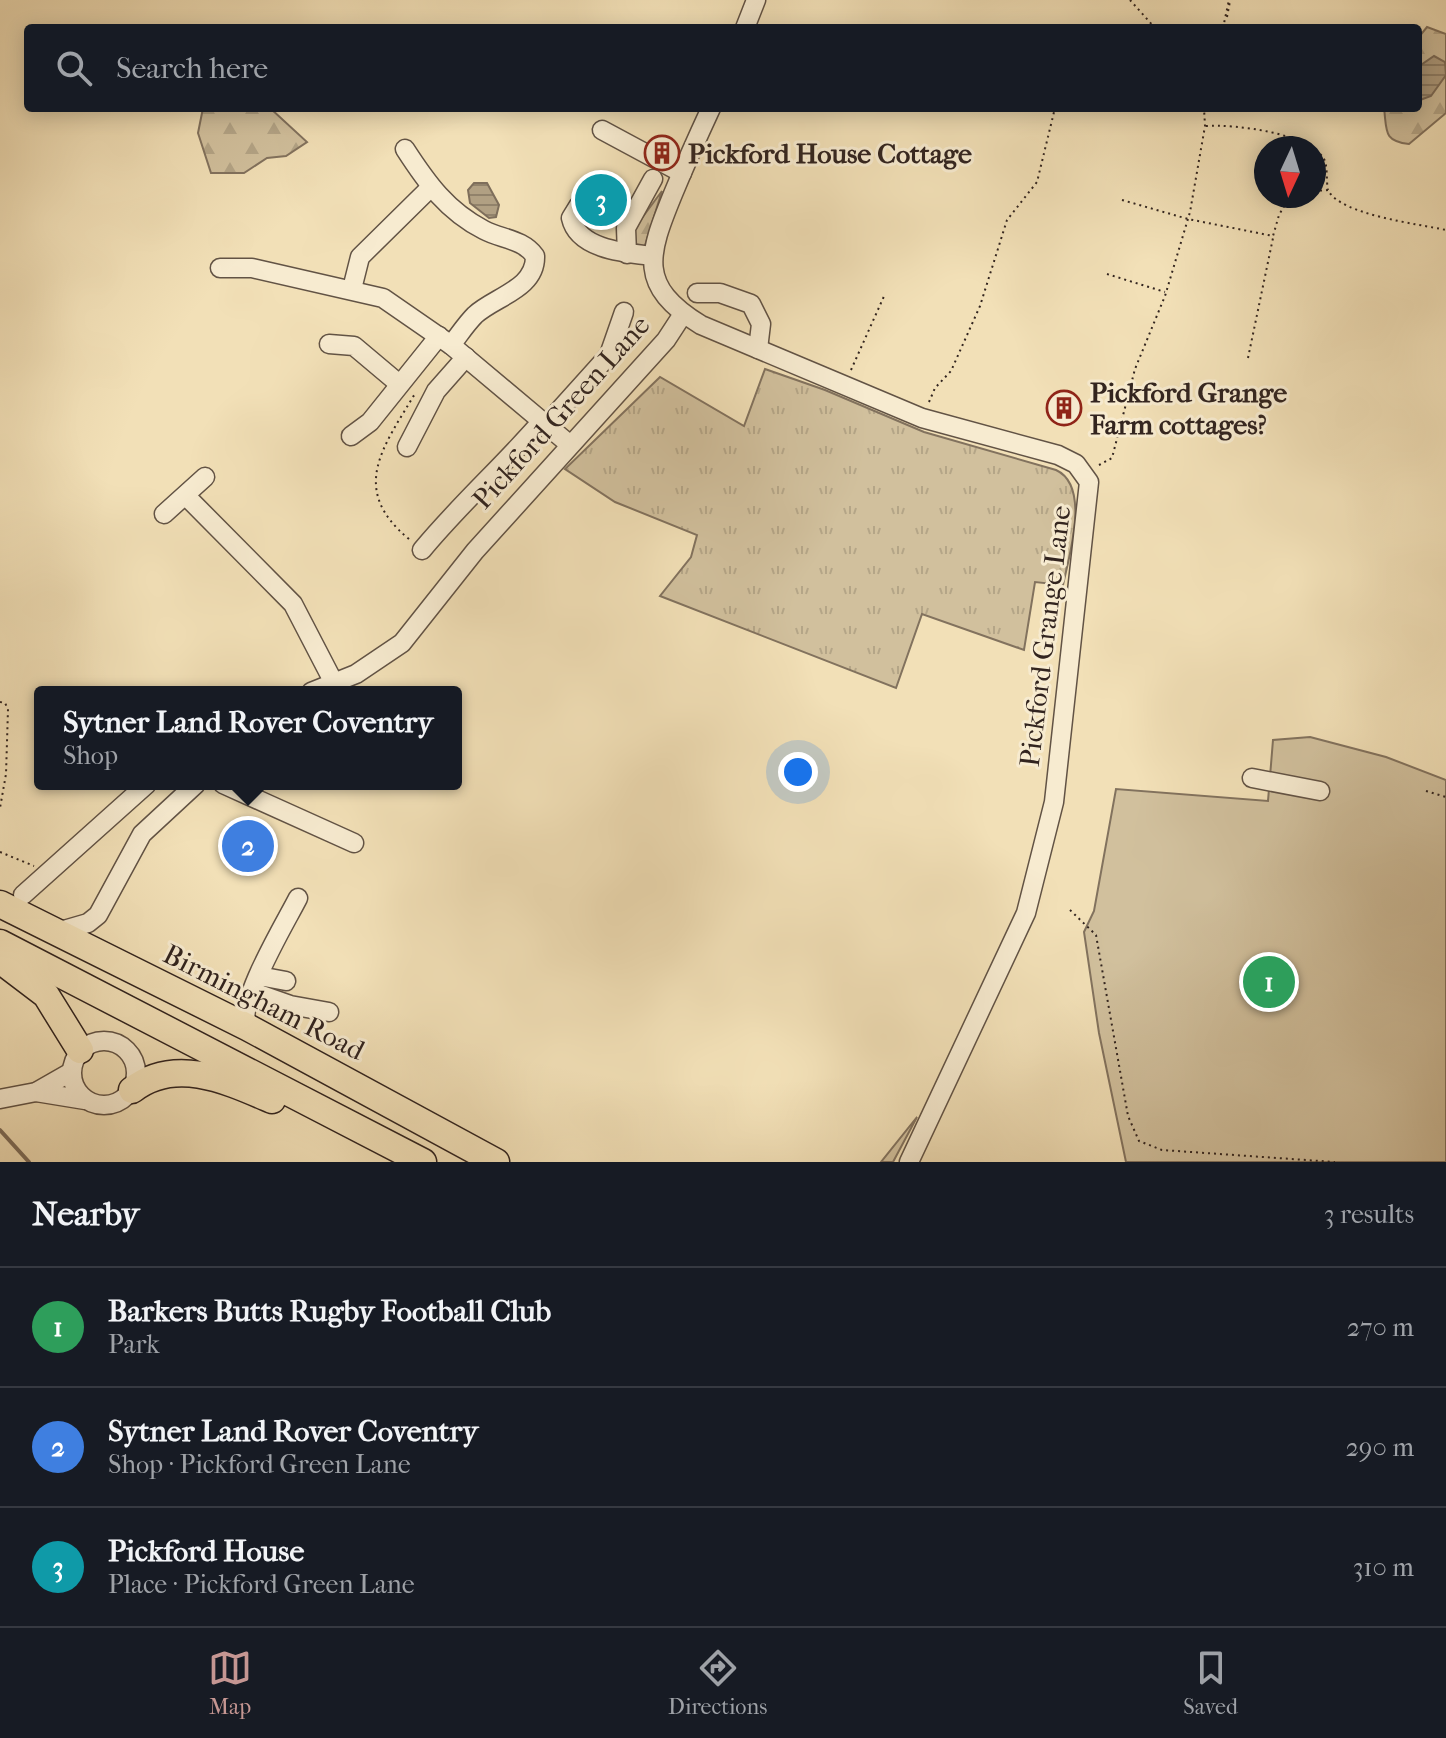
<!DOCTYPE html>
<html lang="en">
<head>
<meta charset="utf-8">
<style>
	:root { --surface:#171b24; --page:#242831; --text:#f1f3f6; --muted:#9ea1a6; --line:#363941; --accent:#c59692 }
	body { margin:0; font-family:"IM FELL French Canon",serif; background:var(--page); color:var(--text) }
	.compass { position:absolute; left:1254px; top:136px; width:72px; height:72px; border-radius:50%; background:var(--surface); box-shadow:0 4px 20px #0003; rotate:184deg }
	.you { position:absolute; left:798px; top:772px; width:28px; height:28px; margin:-20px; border:6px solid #fff; border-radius:50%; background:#1a73e8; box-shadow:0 0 0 12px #1a73e833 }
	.badge { display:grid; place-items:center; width:52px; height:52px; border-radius:50%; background:var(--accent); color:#fff; font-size:26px; font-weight:700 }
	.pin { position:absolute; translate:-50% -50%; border:4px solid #fff; box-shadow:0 2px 8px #0006 }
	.popup { position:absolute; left:34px; top:686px; width:428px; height:104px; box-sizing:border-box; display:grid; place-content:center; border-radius:8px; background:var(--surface); filter:drop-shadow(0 2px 6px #0005); font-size:26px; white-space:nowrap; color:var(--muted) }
	.popup b { font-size:30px; color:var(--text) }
	.popup::after { content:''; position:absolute; left:50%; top:100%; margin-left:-16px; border:16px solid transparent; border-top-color:var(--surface) }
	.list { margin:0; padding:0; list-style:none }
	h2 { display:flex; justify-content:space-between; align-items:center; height:104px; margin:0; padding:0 32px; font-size:34px }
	h2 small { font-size:26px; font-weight:400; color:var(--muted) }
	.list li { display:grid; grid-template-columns:52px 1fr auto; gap:24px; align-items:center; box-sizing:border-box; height:120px; padding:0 32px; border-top:2px solid var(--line) }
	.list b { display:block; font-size:30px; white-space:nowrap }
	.list p { margin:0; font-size:26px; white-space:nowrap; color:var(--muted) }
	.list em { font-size:26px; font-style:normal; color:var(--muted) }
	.icon { flex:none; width:44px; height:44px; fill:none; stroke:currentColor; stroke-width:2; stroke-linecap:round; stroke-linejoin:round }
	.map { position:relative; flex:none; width:1446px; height:1162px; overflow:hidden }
	.search { position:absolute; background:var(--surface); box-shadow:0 4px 20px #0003; left:24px; right:24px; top:24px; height:88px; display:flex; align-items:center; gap:20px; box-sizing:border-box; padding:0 28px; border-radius:8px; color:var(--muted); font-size:30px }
	.sheet { height:464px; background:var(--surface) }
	nav { display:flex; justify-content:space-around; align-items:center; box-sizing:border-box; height:112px; border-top:2px solid var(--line); background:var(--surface); font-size:22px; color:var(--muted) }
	nav a { display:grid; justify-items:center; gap:4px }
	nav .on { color:var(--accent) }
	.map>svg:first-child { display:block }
</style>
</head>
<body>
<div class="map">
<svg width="1446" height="1162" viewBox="0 0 1446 1162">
	<defs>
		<pattern id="grass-tufts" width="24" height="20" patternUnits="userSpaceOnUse" patternTransform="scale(2)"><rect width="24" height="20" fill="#d1c09d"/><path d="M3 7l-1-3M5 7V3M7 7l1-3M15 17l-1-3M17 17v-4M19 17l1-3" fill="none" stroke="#b4a587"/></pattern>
		<pattern id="forest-firs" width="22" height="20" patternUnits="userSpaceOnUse" patternTransform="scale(2)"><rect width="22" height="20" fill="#d1c09d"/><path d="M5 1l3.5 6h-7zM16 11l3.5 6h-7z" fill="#b4a587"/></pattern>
		<pattern id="water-rules" width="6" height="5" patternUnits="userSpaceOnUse" patternTransform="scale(2)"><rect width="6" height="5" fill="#b1a083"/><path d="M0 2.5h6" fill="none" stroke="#91826b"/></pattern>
	</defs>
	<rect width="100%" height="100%" fill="#f2e0b7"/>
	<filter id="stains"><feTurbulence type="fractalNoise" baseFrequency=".0025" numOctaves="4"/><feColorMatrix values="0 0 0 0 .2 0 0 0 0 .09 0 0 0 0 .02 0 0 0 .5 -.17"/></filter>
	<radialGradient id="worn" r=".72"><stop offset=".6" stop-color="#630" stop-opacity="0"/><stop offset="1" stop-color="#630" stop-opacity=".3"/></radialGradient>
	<path fill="url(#grass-tufts)" stroke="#82725e" stroke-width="2" d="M765,369L825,390L924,432L1056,470C1091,486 1069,556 1063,585L1035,582L1024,650L922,614L896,688L660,596L691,557L697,535L615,502L565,469L660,377L744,426Z"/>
	<g fill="url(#forest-firs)" stroke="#82725e" stroke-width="2">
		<path d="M1427,27L1446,34V113L1409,144C1383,141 1387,131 1384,108H1418V38Z"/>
		<polygon points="203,108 270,108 307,142 286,156 267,158 244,173 211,173 198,133"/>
		<polygon points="662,191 643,252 631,250 633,230"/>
		<polygon points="917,1117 893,1162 881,1162"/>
	</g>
	<polygon fill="#d1c09d" stroke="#82725e" stroke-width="2" points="1310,737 1386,757 1446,780 1446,1162 1126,1162 1099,1033 1084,932 1094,911 1116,789 1268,801 1273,740"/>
	<g fill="url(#water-rules)" stroke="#7e6e5b" stroke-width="2">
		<polygon points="1434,56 1445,62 1446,75 1431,96 1420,100 1418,67"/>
		<polygon points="474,183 487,183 499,205 496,217 489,218 470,203 468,190"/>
	</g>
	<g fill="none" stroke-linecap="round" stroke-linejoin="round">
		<polyline stroke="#7e6e5b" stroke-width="4" points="0,1130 29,1162"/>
		<g stroke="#625345" stroke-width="21">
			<g id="minor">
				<polyline points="745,28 756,0"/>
				<path d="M711,108C698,136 685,165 673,194C648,255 637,286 701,325L922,418L1058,455L1076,464L1089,482L1054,802L1026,913L909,1162"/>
				<polyline points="602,130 682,173"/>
				<path d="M405,149C427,183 447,211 484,230C501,239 523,239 535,256C536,289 494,297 475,315C466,324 459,335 451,345"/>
				<path d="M579,205L571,218C578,250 627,253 653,256"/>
				<polyline points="627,254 626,228 653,179"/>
				<polyline points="220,268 252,268 383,298 451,345 569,444"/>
				<polyline points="352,289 360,257 430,188"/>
				<polyline points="697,293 720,293 751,304 761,324 758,349"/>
				<polyline points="329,344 354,346 398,383"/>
				<polyline points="546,425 609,355 624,312"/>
				<polyline points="351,436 370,422 439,336"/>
				<polyline points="407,447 436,391 466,357"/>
				<polyline points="186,496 293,604 334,683"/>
				<polyline points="164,514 205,477"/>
				<path d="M422,550C460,504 503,466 542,421"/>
				<polyline points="311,692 356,674 402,643 475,551 666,340 683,314"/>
				<polyline points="1252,778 1320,791"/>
				<polyline points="223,784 354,843"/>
				<polyline points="23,895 147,784"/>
				<polyline points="57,932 88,923 98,915 142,834 196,784"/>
				<polyline points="259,976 286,981"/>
				<polyline points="253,992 290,1005 329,1012"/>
				<path d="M247,1027C236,1004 286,922 298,898"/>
				<circle cx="104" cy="1073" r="32"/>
				<polyline points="36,1092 85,1100"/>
				<polyline points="0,1099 36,1092 71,1072"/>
			</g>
		</g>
		<g stroke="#32241f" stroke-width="29">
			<g id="highway">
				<polyline points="0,904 247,1027 496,1162"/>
				<polyline points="0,943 423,1162"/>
				<polyline points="0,960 46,995 80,1050"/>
				<path d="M132,1090C175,1056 228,1081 272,1100"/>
			</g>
		</g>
		<g stroke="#32241f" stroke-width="2" stroke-dasharray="2 4" stroke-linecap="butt">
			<polyline points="1130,0 1155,28"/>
			<polyline points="1227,17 1230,1"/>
			<polyline points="1223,28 1229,0"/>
			<path d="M1206,126C1234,124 1309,133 1324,159C1328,167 1326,181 1328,190"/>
			<path d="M1314,191L1328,190C1340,215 1419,224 1446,230"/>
			<polyline points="1122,200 1188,219 1273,236 1279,215 1290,196"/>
			<polyline points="1107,274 1165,292"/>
			<polyline points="1248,358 1273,238"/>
			<polyline points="851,370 885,294"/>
			<polyline points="929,402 935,388 951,371 980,306 1007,220 1037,182 1055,108"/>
			<polyline points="1099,465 1112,458 1135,369 1165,296 1190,212 1205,126 1204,108"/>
			<path d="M409,539C348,489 384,446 416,392"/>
			<polyline points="0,702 5,703 8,709 6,774 0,808"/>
			<polyline points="1426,791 1446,797"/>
			<polyline points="0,852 34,866"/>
			<polyline points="1070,910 1096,935 1128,1116 1139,1141 1162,1150 1335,1162"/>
		</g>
		<use href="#minor" stroke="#f7ebd0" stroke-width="18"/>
		<use href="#highway" stroke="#f2e0b7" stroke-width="26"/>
	</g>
	<defs>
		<g id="building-ring" transform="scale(1.8)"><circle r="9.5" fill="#f7ebd0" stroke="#8f2418" stroke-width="1.5"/><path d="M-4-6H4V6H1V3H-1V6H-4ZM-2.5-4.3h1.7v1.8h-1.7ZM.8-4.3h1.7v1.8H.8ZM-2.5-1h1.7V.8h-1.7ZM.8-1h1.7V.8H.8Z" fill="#8f2418"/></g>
	</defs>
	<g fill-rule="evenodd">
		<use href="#building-ring" x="662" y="153"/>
		<use href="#building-ring" x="1064" y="408"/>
	</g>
	<g text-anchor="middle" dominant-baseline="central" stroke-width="6" stroke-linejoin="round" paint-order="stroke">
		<g font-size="28" font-weight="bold" fill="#32241f" stroke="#f7ebd0" text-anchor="start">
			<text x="688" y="153">Pickford House Cottage</text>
			<text x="1090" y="392">Pickford Grange<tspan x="1090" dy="32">Farm cottages?</tspan></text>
		</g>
		<g font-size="28" fill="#32241f" stroke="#f7ebd0">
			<text transform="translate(561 412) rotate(-48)">Pickford Green Lane</text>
			<text transform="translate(1045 636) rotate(-83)">Pickford Grange Lane</text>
			<text transform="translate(264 1002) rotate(27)">Birmingham Road</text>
		</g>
	</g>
	<rect width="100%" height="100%" filter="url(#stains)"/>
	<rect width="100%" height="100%" fill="url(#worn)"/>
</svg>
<svg class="compass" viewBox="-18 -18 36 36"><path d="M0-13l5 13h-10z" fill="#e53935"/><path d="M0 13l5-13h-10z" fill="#9ea1a6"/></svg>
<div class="you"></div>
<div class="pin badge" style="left:1269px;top:982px;background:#2e9e5b">1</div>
<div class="pin badge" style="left:248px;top:846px;background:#3f7fe0">2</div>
<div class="popup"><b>Sytner Land Rover Coventry</b>Shop</div>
<div class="pin badge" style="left:601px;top:200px;background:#0f9aa8">3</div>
<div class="search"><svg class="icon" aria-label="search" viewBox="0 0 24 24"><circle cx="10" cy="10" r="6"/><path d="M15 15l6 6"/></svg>Search here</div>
</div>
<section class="sheet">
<h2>Nearby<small>3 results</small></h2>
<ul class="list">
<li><span class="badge" style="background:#2e9e5b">1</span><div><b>Barkers Butts Rugby Football Club</b><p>Park</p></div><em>270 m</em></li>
<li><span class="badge" style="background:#3f7fe0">2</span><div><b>Sytner Land Rover Coventry</b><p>Shop · Pickford Green Lane</p></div><em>290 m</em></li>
<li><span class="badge" style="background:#0f9aa8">3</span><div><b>Pickford House</b><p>Place · Pickford Green Lane</p></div><em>310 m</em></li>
</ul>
</section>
<nav>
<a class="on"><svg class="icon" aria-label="map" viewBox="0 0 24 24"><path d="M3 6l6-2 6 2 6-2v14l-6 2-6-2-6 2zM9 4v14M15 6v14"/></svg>Map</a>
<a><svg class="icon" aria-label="directions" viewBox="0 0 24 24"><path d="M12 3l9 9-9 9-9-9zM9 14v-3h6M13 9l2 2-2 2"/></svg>Directions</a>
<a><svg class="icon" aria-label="saved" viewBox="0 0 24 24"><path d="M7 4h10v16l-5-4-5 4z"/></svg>Saved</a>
</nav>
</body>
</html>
